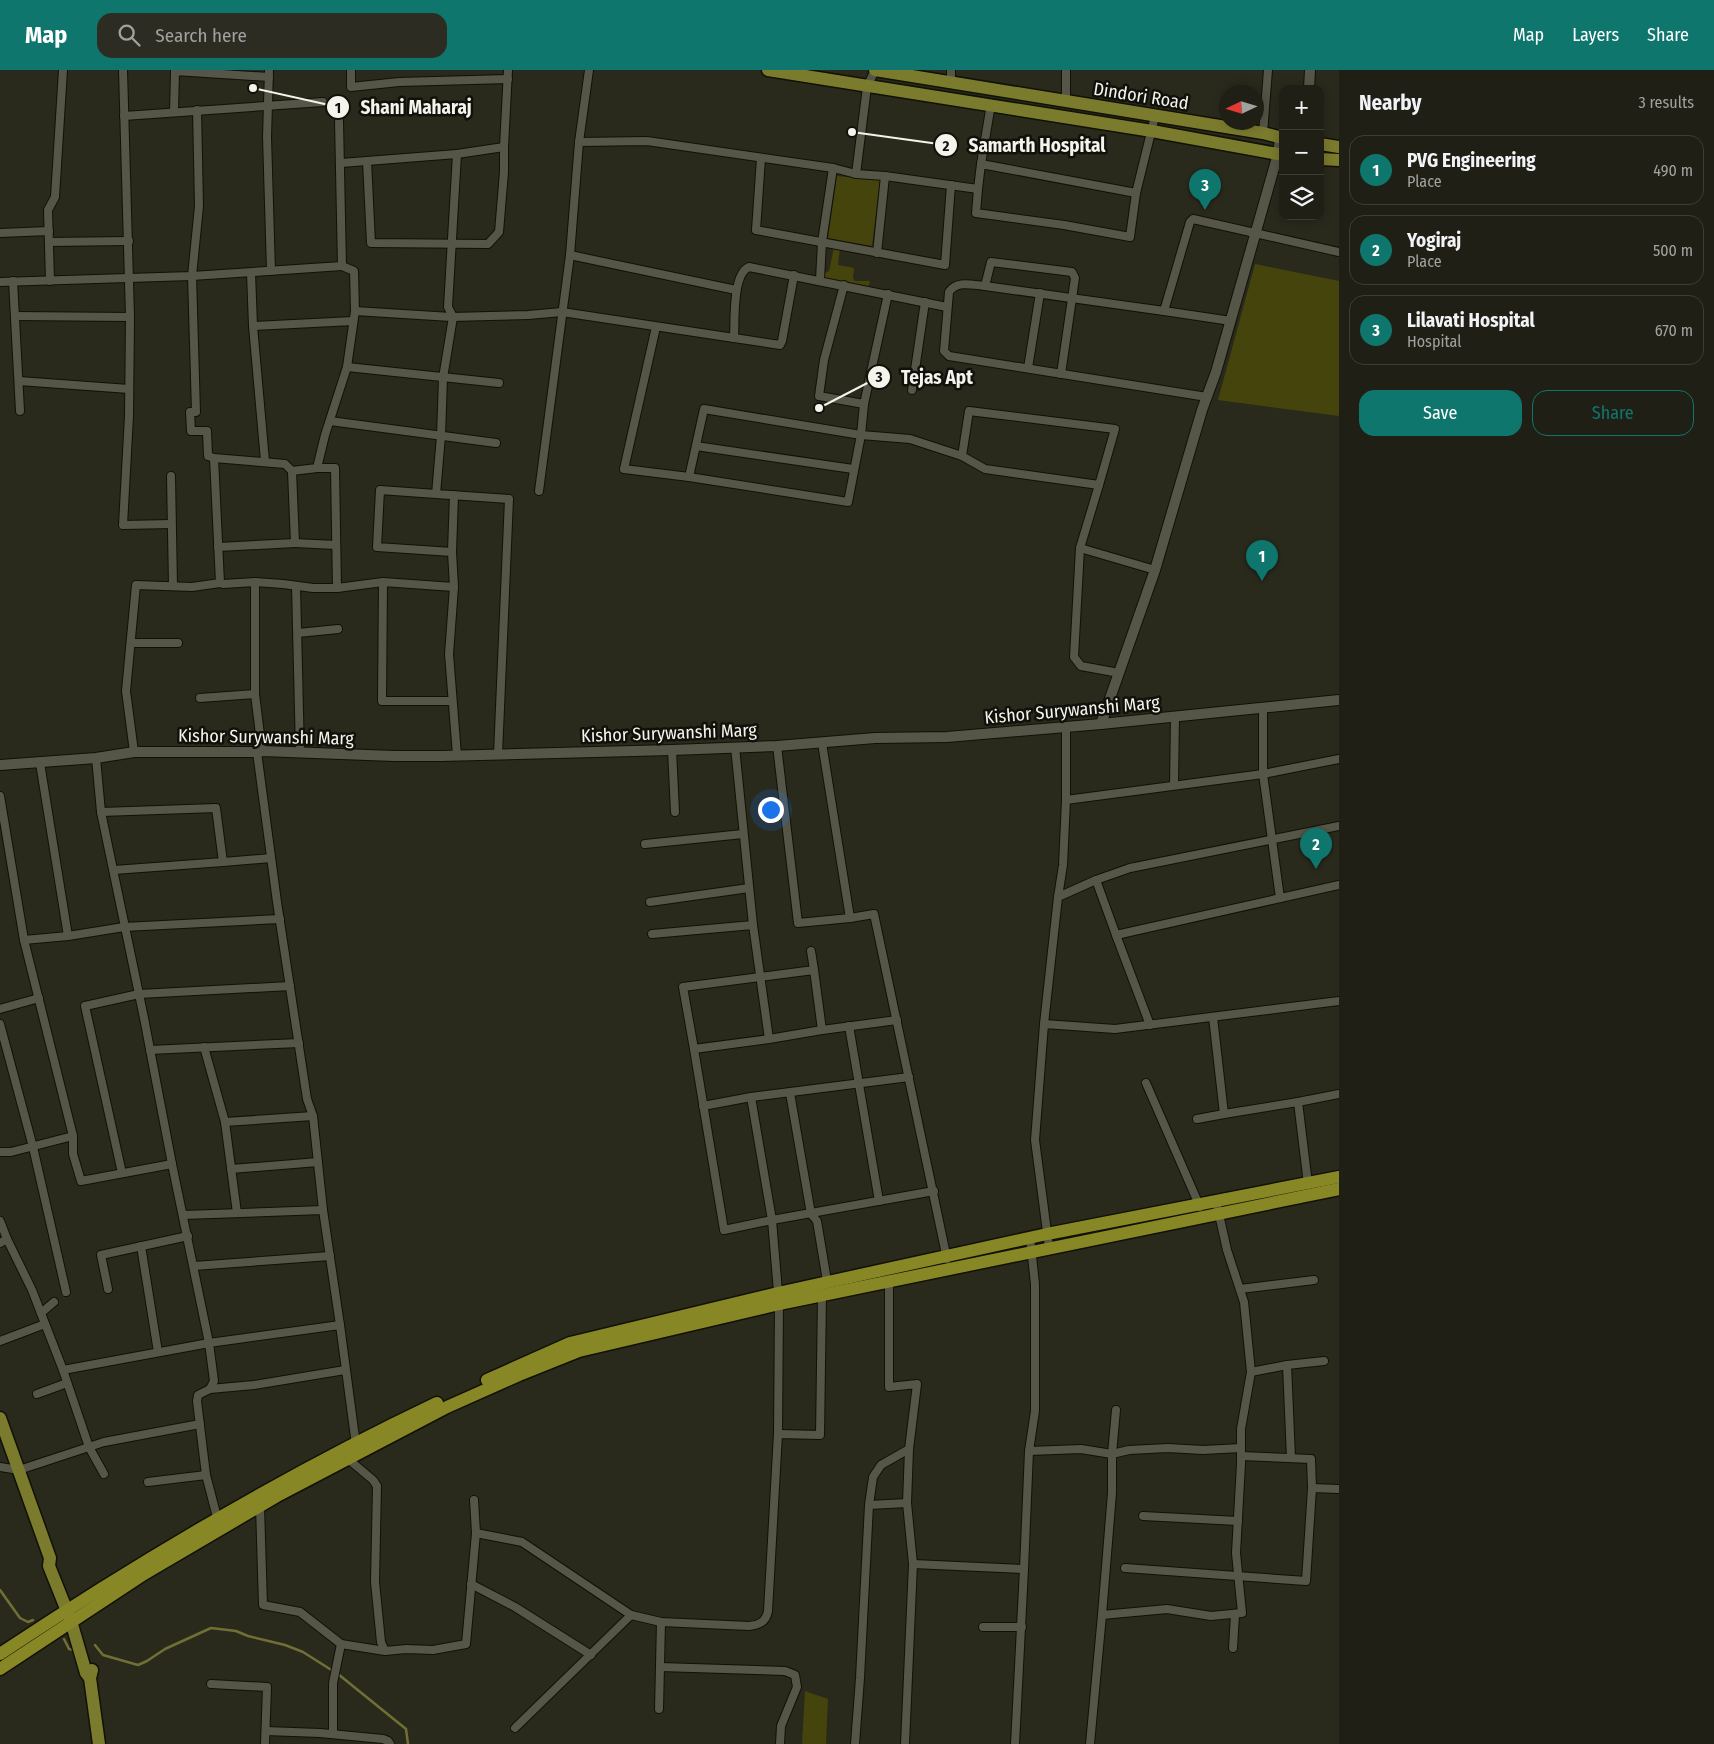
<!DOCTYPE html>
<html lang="en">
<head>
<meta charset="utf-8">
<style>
	:root { --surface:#1f1f15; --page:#2c2c22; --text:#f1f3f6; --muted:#a1a2a0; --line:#3c3d34; --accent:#0f766e }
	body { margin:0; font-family:"Fira Sans Condensed",sans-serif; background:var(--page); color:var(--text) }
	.controls { position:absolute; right:15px; top:15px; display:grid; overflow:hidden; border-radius:10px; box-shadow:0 2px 12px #0003 }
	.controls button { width:45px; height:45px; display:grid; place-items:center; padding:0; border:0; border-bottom:1px solid var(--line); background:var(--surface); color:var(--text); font:25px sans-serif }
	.compass { position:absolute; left:1219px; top:15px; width:45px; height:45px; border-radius:50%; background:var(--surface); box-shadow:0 2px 12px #0003; rotate:266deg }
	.you { position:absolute; left:770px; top:739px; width:18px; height:18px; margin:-12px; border:4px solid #fff; border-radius:50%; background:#1a73e8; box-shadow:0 0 0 8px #1a73e833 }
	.badge { display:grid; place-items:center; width:32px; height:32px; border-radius:50%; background:var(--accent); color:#fff; font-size:16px; font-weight:700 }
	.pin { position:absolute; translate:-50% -41px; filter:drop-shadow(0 1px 2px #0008) }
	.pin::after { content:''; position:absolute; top:26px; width:18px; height:15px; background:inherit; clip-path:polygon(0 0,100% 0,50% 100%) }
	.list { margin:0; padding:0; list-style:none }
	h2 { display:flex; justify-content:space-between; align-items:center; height:65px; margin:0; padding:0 20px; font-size:21px }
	h2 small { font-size:16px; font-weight:400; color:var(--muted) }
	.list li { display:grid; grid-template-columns:32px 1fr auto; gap:15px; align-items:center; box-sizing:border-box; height:70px; margin:0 10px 10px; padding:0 10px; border:1px solid var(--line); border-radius:15px }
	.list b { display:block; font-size:19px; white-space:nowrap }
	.list p { margin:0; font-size:16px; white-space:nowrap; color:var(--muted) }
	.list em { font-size:16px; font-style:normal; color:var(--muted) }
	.actions { display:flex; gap:10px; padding:15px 20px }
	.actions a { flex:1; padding:11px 0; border:1px solid var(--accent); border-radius:15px; text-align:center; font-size:18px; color:var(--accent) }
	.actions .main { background:var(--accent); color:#fff }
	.icon { flex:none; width:28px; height:28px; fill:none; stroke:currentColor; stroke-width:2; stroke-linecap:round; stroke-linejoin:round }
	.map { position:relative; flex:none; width:1339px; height:1674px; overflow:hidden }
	header { display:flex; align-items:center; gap:30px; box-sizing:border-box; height:70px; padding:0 25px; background:var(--accent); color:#fff }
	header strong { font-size:24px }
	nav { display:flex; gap:28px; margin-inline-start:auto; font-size:18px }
	.search { width:350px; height:45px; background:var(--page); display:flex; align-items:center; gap:12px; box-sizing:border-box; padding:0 18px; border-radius:15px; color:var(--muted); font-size:19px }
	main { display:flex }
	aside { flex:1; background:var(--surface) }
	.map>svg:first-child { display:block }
</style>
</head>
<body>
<header>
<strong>Map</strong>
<div class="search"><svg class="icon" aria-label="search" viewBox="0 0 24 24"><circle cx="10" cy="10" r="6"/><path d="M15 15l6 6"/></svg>Search here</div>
<nav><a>Map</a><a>Layers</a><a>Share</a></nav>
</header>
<main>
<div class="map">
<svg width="1339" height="1674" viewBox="0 0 1339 1674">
	<rect width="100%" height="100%" fill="#29291c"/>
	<g fill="#45440d">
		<polygon points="837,106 880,110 872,176 828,168"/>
		<polygon points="834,177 840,177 838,195 854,198 853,208 855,211 870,211 868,219 822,209 822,204 829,201"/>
		<polygon points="1255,194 1339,211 1339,346 1218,330"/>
		<polygon points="805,1621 828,1629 826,1674 802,1674"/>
	</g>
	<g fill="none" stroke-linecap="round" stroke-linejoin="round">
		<g stroke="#707036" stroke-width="2.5">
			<polyline points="0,1520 20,1548 28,1552 33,1550"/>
			<polyline points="64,1569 69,1579 74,1580"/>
			<polyline points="95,1575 103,1585 138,1595 147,1591 165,1579 211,1558 236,1561 248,1566 285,1575 303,1582 333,1601"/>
			<polyline points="338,1604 406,1659 408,1674"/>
		</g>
		<g stroke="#111106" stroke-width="10">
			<g id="minor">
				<polyline points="123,0 130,247 129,346 123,455 171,454"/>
				<polyline points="269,0 267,67 271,201"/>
				<polyline points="351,0 351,17 399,12 508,9"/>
				<polyline points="1066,0 1066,31"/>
				<polyline points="951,13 951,0"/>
				<polyline points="197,40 199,136 192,206 196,342 190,342 191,361 207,361 208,386 214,388 220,513"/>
				<polyline points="174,42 175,1 269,7"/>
				<polyline points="124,46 323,32"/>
				<polyline points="1263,63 1268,0"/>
				<polyline points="579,72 647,71 833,98 856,104 885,106 978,119 981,94 1136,123"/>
				<polyline points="457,84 448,237 453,247 443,308 441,366 436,424 509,429 498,684"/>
				<polyline points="761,88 756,160 945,195 951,115"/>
				<polyline points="367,91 371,173 488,174 499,162 504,102 504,77"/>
				<polyline points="341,93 457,84 504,77 508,0"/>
				<polyline points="981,94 991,34"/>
				<polyline points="856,104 867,17 875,0"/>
				<polyline points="978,119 976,143 1064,155 1130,167 1136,123 1155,46"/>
				<polyline points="0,163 49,161"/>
				<polyline points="49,172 129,171"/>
				<polyline points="877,183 885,106"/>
				<polyline points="570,185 736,220"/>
				<polyline points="342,196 354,201 355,241"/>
				<polyline points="251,203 253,256 265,391"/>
				<polyline points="820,210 822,172 833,98"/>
				<polyline points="13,211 20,341"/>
				<polyline points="50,211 48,140 55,127 63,0"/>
				<polyline points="0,212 192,206 342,196 339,51"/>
				<polyline points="844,215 824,290 819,326 864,334"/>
				<polyline points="985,216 991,192 1072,202 1075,208 1061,304"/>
				<polyline points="1164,241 1231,251"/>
				<polyline points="15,246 130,247"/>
				<polyline points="253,256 353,251"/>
				<polyline points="656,257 624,399 689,407 704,339 861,365 910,369 962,386 985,399 1099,415 1115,359 969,341 962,386"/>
				<polyline points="734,268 780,275 782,271 794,205"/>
				<polyline points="347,297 499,313"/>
				<polyline points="1028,298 1040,223"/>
				<polyline points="19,311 129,319"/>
				<polyline points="912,320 925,232"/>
				<path d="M1207,327L949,286L944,281L949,222C957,210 972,215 985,216L1164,241L1190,152L1193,149L1339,182"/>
				<polyline points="330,351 496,373"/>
				<polyline points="696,376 853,399"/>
				<path d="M214,388L285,394L292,401L317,398L325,365L347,297L355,241L451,247L528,245L562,242L734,268C735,252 732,204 749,197L947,237"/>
				<polyline points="317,398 335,398 337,518"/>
				<polyline points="292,401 295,473 336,475"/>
				<polyline points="171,406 173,516"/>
				<polyline points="689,407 848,432 861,365 864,334 888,224"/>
				<polyline points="1099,415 1080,478 1155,500"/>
				<polyline points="539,421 570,185 579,72 589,0"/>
				<polyline points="436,424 380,420 377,477 452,482"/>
				<polyline points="454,425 452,482 454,517 449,584 457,685"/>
				<polyline points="218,477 295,473"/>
				<polyline points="1080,478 1074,587 1081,596 1119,603"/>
				<polyline points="255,512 255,624 262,681"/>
				<polyline points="296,516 300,683"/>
				<polyline points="298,563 338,559"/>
				<polyline points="131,573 178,573"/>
				<polyline points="200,628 255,624"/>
				<polyline points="452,631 382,631 383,512 454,517"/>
				<polyline points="1263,638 1263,704 1280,828"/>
				<polyline points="1066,657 1066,730 1263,704 1339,689"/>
				<polyline points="777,676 798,853 850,848 822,673"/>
				<polyline points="735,677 753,855 769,969 694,979 724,1160 772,1150 934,1121"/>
				<polyline points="672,680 675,742"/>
				<polyline points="134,682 126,621 136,515 192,517 220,513 223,514 255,512 283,514 313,518 337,518 383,512"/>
				<polyline points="257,682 277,832 307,1029 313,1046 323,1140 340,1255"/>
				<polyline points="96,688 101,742 144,948 172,1094 209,1273 214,1311 210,1319 198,1325 197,1331 206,1405 218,1451"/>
				<polyline points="40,693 68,866"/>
				<polyline points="1174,715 1175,647"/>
				<polyline points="0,726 24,870 68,866 124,857 280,849"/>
				<polyline points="101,742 216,738 223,792 114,800"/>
				<polyline points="645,774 743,764"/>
				<polyline points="223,792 271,788"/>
				<polyline points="1096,810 1116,865 1339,815"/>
				<polyline points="1058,827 1096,810 1130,798 1339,756"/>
				<polyline points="650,832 749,818"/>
				<polyline points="850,848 874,844 947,1189"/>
				<polyline points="652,864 753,855"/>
				<polyline points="1116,865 1150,955"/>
				<polyline points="24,870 73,1066 73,1084 81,1111 172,1094"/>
				<polyline points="814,900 822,960"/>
				<polyline points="0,939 39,928"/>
				<polyline points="0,954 33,1077 66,1222"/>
				<polyline points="1044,954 1058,827 1063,795 1066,730"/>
				<polyline points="849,956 879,1131"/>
				<polyline points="769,969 822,960 897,950"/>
				<polyline points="204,977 225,1052 237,1143"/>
				<polyline points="694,979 683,917 814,900 811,881"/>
				<polyline points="150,980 299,973"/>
				<polyline points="1146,1013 1200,1137"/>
				<polyline points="790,1023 811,1144 817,1151 827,1211"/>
				<polyline points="751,1027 772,1150 779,1234 778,1364"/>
				<polyline points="703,1036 751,1027 909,1007"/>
				<polyline points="1224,1044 1298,1032"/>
				<polyline points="1197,1049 1224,1044 1213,947"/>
				<polyline points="225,1052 313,1046"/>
				<polyline points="0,1082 11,1082 73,1066"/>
				<polyline points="231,1099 318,1092"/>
				<polyline points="122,1103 85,936 139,924 290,916"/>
				<polyline points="1308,1114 1298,1032 1339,1024"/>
				<polyline points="183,1145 323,1140"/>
				<polyline points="0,1151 7,1169"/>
				<polyline points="1030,1168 1035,1214 1035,1341 1029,1381 1081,1379 1112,1384 1129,1380 1168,1378 1203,1380 1241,1378"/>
				<polyline points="0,1173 7,1169 32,1220 63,1300 89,1377 104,1404"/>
				<polyline points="141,1176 158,1282"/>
				<polyline points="1049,1177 1035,1070 1044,954 1115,959 1339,931"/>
				<polyline points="194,1196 330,1186"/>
				<polyline points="889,1212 889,1317 917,1314 909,1379 907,1433"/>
				<polyline points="108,1219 101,1185 188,1166"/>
				<polyline points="1240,1219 1314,1210"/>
				<polyline points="41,1243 54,1232"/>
				<polyline points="0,1271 45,1254"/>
				<polyline points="1287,1295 1291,1388"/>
				<polyline points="63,1300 209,1273 340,1255 356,1375"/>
				<polyline points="1251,1302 1287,1295 1324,1291"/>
				<polyline points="210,1319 254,1315 345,1300"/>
				<polyline points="37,1324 67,1313"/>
				<polyline points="1241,1386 1311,1389 1312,1418"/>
				<polyline points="348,1389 373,1410 377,1416 375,1512 381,1572 385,1581 406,1579 433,1580 466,1574 476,1463 474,1430"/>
				<polyline points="0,1397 19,1400 104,1372 200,1354"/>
				<polyline points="148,1412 206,1405"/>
				<polyline points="869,1435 873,1407 881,1395 909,1379"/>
				<polyline points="260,1436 263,1535 300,1542 341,1574 385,1581"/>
				<polyline points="1143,1446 1238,1451"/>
				<path d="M476,1463L522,1472L631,1545L661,1552L749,1556C759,1555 766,1552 768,1541L778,1364L820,1365L822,1226"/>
				<polyline points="913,1494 1024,1499 1029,1381"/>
				<polyline points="1125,1498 1306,1511 1312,1418 1339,1419"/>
				<polyline points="471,1514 515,1537 591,1585"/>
				<polyline points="1102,1545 1112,1423 1112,1384 1116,1340"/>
				<polyline points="983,1557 1022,1557"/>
				<polyline points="1233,1578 1235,1544"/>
				<polyline points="660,1597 785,1601 795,1605 797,1617 781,1656 780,1674"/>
				<polyline points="211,1614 267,1617 265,1674"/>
				<polyline points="659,1639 661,1552"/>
				<polyline points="515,1658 631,1545"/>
				<polyline points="266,1661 320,1663 383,1669 388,1671 390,1674"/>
				<polyline points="333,1664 333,1613 341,1574"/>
				<polyline points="855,1674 860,1608 869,1435 907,1433 913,1494 905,1674"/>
				<polyline points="1015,1674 1024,1499"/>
				<polyline points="1090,1674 1102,1545 1167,1539 1211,1546 1242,1543 1236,1483 1241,1394 1241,1359 1251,1302 1244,1232 1227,1180 1216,1131"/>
			</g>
		</g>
		<g stroke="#111106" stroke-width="12">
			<g id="tertiary">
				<polyline points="1309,19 1310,0"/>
				<polyline points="1101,654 1155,500 1202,340 1216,302 1278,84 1280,68"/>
				<polyline points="0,695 96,688 134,682 257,682 262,681 394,686 441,686 672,680 777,676 875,668 947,667 1101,654 1339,630"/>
			</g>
		</g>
		<g stroke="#111106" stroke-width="15">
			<g id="primary">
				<polyline points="768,0 1152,61 1283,85"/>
				<polyline points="875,0 1263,63 1283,68"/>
				<polyline points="1320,74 1339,77"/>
				<polyline points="1320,89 1339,90"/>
				<polyline points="0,1348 50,1488 49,1496 71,1551 86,1603 90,1608"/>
				<polyline points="92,1600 90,1608 99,1674"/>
			</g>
		</g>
		<g stroke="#111106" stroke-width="15">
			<g id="trunk">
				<polyline points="487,1310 570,1273 778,1223 1047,1164 1339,1107"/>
				<path d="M0,1584C140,1491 285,1405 437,1333"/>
				<polyline points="0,1599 144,1504 277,1426 447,1337 519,1305 579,1281 779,1234 1339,1119"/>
			</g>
		</g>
		<use href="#minor" stroke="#555648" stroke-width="8"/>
		<use href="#tertiary" stroke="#555648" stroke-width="10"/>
		<use href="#primary" stroke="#7b7b2e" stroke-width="12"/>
		<use href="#trunk" stroke="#888726" stroke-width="12"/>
	</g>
	<g text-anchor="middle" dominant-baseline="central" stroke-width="5" stroke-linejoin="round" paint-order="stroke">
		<g font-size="18" fill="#f4f4ec" stroke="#11110c">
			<text transform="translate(1141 26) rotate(9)">Dindori Road</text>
			<text transform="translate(1072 640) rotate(-5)">Kishor Surywanshi Marg</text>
			<text transform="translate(669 663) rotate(-2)">Kishor Surywanshi Marg</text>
			<text transform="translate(266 667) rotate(1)">Kishor Surywanshi Marg</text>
		</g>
	</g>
	<path fill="none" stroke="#f4f4ec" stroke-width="2" d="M253 18L338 37M852 62L946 75M819 338L879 307"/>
	<g fill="#f4f4ec" stroke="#11110c" stroke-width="2">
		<circle cx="253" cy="18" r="5"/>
		<circle cx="852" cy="62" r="5"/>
		<circle cx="819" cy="338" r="5"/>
		<circle cx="338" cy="37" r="12"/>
		<circle cx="946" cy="75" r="12"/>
		<circle cx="879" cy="307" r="12"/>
	</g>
	<g font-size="15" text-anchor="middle" font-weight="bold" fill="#111">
		<text x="338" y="43">1</text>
		<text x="946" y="81">2</text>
		<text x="879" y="312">3</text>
	</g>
	<g font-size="19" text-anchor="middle" font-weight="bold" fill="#f4f4ec" stroke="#11110c" stroke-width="5" stroke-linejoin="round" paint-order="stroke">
		<text x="416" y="44">Shani Maharaj</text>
		<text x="1037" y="82">Samarth Hospital</text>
		<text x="937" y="314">Tejas Apt</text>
	</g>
</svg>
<div class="controls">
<button>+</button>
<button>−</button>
<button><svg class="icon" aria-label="layers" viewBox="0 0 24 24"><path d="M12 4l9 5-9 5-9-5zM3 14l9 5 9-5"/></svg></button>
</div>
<svg class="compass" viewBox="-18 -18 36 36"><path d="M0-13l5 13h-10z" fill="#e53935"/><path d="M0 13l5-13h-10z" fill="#a1a2a0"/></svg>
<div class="you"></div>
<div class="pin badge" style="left:1262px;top:511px">1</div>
<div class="pin badge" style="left:1316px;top:799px">2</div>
<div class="pin badge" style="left:1205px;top:140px">3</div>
</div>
<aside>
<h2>Nearby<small>3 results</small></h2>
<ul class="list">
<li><span class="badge">1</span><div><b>PVG Engineering</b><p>Place</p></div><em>490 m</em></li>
<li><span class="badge">2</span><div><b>Yogiraj</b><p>Place</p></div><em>500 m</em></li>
<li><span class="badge">3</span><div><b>Lilavati Hospital</b><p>Hospital</p></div><em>670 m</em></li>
</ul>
<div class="actions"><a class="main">Save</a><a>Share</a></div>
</aside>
</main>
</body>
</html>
